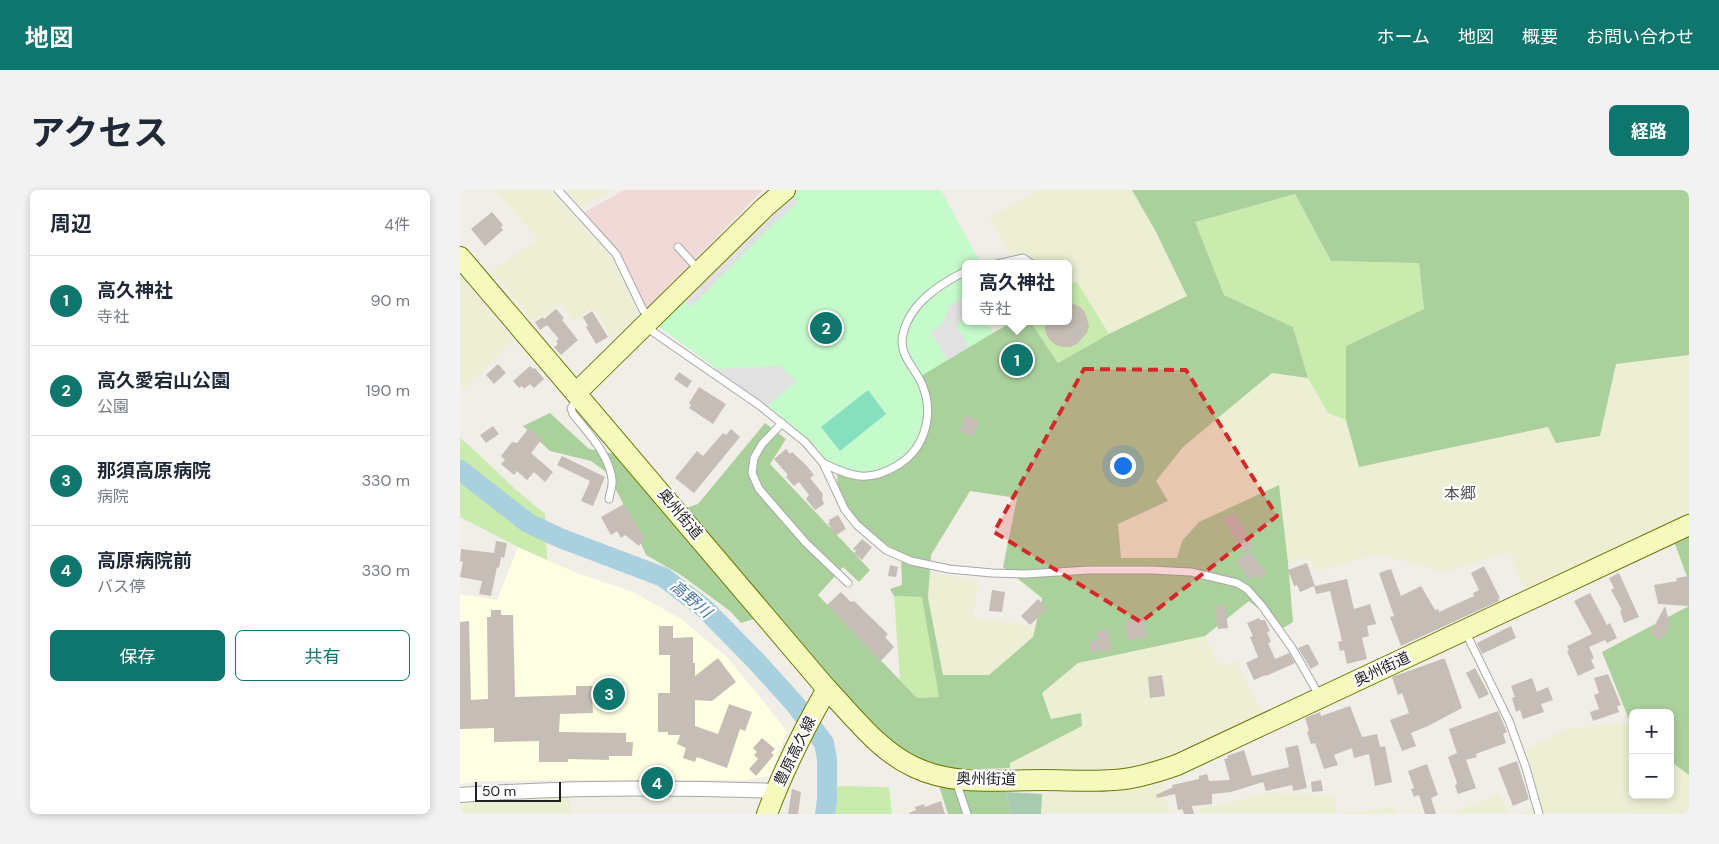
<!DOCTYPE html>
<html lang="ja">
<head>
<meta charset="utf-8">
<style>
	:root { --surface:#fff; --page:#f2f2f3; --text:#1f2937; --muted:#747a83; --line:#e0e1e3; --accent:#0f766e }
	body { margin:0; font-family:"DM Sans","Noto Sans JP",sans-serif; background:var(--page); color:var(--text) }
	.controls { position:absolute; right:15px; bottom:15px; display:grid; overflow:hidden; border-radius:8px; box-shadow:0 2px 8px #0003 }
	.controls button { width:45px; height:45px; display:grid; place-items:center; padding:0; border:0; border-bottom:1px solid var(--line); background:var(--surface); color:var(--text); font:25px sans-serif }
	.scale { position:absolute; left:15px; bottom:12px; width:86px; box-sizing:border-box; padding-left:5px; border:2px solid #212121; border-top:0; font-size:14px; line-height:18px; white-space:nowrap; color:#212121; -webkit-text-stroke:4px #fff; paint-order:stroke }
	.you { position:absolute; left:662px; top:275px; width:18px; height:18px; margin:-12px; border:4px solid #fff; border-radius:50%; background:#1a73e8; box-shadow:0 0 0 8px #1a73e833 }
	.badge { display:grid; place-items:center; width:32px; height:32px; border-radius:50%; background:var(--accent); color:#fff; font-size:16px; font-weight:700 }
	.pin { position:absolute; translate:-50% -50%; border:2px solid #fff; box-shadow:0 1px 5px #0006 }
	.popup { position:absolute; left:502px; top:70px; width:110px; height:65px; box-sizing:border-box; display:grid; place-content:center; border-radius:8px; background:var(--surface); filter:drop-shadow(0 1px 4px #0005); font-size:16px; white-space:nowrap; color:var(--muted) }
	.popup b { font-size:19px; color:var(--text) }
	.popup::after { content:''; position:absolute; left:50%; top:100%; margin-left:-10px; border:10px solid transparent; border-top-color:var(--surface) }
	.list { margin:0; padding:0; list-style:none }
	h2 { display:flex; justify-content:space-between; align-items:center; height:65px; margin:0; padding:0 20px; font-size:21px }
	h2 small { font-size:16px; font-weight:400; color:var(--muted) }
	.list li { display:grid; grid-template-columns:32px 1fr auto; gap:15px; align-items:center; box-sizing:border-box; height:90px; padding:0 20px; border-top:1px solid var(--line) }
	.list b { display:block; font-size:19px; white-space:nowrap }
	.list p { margin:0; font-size:16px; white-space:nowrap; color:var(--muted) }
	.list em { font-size:16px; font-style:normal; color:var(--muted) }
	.actions { display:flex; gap:10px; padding:15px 20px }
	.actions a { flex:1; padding:11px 0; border:1px solid var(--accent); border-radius:8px; text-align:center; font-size:18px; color:var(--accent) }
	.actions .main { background:var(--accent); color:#fff }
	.map { position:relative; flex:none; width:1229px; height:624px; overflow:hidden; border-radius:8px }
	header { display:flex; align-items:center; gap:30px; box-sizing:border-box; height:70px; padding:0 25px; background:var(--accent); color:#fff }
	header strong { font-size:24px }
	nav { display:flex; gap:28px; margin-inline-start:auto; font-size:18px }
	.intro { display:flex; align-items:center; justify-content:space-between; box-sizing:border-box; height:120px; padding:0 30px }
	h1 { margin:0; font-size:35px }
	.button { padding:12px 22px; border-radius:8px; background:var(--accent); color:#fff; font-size:18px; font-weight:700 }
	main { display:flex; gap:30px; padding:0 30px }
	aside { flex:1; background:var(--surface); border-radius:8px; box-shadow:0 2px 8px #0003 }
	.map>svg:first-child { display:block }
</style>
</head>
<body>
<header>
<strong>地図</strong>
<nav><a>ホーム</a><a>地図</a><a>概要</a><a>お問い合わせ</a></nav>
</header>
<div class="intro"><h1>アクセス</h1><a class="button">経路</a></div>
<main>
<aside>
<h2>周辺<small>4件</small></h2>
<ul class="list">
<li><span class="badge">1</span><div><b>高久神社</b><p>寺社</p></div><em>90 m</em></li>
<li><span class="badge">2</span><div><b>高久愛宕山公園</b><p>公園</p></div><em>190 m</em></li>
<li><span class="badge">3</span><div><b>那須高原病院</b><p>病院</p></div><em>330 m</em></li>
<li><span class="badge">4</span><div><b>高原病院前</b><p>バス停</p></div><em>330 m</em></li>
</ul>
<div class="actions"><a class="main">保存</a><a>共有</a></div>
</aside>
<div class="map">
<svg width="1229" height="624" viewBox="0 0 1229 624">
	<rect width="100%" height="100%" fill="#f1eee7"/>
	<polygon fill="#f1d9d7" points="164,0 303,0 187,118 158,60 123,23"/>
	<polygon fill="#feffe2" points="58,357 117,383 173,402 221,429 268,468 327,541 311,586 284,590 99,590 22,591 0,594 0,404 37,410"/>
	<g fill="#ecefd3">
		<polygon points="35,0 90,0 151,67 178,124 152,149 133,118 113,131 101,114 73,131 32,81 78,49"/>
		<polygon points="106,0 149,0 150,2 122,17"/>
		<polygon points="580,0 672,0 696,42 727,106 649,144 617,93 608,93 608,74 575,74 568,64 551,65 529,28"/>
		<polygon points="0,86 53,149 5,198 0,195"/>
		<polygon points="1229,165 1229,325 1066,401 1049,362 985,382 919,364 857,381 848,368 828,373 819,295 722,351 717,368 661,368 658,334 708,312 696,291 723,257 812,183 848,188 868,223 886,230 899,277 1089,237 1156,174"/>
		<polygon points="470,382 518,391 513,428 575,436 573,447 529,485 483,485 468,408"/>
		<polygon points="745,446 760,476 777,471 803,524 701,570 673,579 650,582 550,578 550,573 622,536 621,523 591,529 582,503 618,473"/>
		<polygon points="1170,532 1173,534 1173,605 1210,605 1210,571 1229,585 1229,624 1058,624 1080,615 1065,560 1106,539"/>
		<polygon points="703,594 710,624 581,624 582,604"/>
		<polygon points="809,603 874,605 877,624 741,624 740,619"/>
		<polygon points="1039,603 1050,624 991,624"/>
		<polygon points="109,605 112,624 3,624 3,612"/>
		<polygon points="936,617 936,624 879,624"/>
	</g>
	<g fill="#c9ebae">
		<polygon points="835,4 871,71 959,73 964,119 886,156 886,230 868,223 848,188 833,137 764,105 734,32"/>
		<polygon points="617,92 649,144 598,173 570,131 608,131 608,93"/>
		<polygon points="0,248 12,258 56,300 85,324 87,370 58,357 0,327"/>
		<polygon points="434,406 462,407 480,507 457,508 440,490"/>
		<polygon points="378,596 429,597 432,624 373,624"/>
	</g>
	<g fill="#aad09c" fill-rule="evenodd">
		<path d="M672,0H1229V165L1156,174L1140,246L1096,253L1088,237L899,277L886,230V156L964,119L959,73L871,71L835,4L735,32L764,105L833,137L848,188L812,183L723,257L696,291L708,311L658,334L661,368H717L722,351L739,332L819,295L828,373L833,432L823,438L789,411L745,446L618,473L582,503L591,529L621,523L622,536L550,573V578L491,580L453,567L427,548L400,523L313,423L281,433L270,421L221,385L186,365L161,309L146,282L131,271L90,261L63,236L90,223L129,259L161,265L212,323L238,314L305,233L326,249L310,274L410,380L399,392L383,377L358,405L457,508L479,507L462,407L434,406L430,399L442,395L441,363C417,351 385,323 378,296C376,290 378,282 378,276L506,131H525L533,143L554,131H570L598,173L649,144L727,106L696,42ZM510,301L557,308L543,377L582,408L573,447L529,485H483L468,408L471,365Z"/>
		<polygon points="1229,347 1229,392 1215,354"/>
		<polygon points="1229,416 1229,585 1210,571 1210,523 1173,523 1173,534 1170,532 1142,462"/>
		<polygon points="479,596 546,602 551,624 488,624"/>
	</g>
	<polygon fill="#a8caae" points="546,602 582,604 581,624 551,624"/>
	<polygon fill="#c5facb" points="335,0 481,0 521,74 506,74 506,131 526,131 533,143 456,189 464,207 465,224 463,239 458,251 446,266 434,275 418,282 404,284 393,283 368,272 357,258 315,221 195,134 304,24"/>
	<polygon fill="#86e0c0" points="408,200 426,224 380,261 361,237"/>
	<g fill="#e1e1e1">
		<polygon points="330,4 338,13 313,34 231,117 222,109"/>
		<polygon points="506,107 506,128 496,134 509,157 487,170 471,142 483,134 489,116"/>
		<polygon points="321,176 336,192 307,216 255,179"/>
	</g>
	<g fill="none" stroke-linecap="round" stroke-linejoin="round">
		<polyline stroke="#a8d0de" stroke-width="20" points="0,280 68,333 100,348 203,387 244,418 296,471 335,514 364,553 367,569 367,610 365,624"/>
	</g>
	<g fill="#c6beb6">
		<polygon points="32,22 43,35 41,37 43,40 25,56 11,39"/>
		<polygon points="608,111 620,117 625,122 629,136 627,143 617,154 610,157 603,157 596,155 590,150 586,144 584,131 608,131"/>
		<polygon points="96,119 104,128 102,130 118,150 101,165 94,157 98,154 96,151 99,149 87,135 80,140 75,132 83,127 84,129"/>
		<polygon points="132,121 148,147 136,154 126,137 128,136 123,127"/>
		<polygon points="38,174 46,183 34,194 26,185"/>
		<polygon points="70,176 73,179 75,178 84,189 74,198 70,194 64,199 62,196 59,198 53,191"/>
		<polygon points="219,182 232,191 227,198 214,189"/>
		<polygon points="239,197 266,214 253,234 229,218 231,215 229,213"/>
		<polygon points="504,226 519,230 514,246 500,242"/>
		<polygon points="33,236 39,244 26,253 20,245"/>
		<polygon points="69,238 82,249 71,263 93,282 85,292 74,282 67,290 57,281 54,285 41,274 45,270 41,266 52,252 57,253"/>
		<polygon points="271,239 280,247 234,303 215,288 237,261 243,266 263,243 266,245"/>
		<polygon points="326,259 330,264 332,262 346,275 354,285 350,288 363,304 362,308 364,314 355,320 346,309 349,305 339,292 334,296 326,287 328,285 314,269"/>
		<polygon points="102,266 145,287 133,316 121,311 130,291 97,275"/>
		<polygon points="164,314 184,349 179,356 165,345 161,348 157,341 151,345 141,327"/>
		<polygon points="774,323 793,356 782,362 763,329"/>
		<polygon points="378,325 386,339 375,346 368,333 370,332 369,330"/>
		<polygon points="402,349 412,357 402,370 394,363 396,361 393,359"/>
		<polygon points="36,351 47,353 44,368 41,367 39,378 37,377 31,406 19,404 22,391 0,387 3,372 0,371 1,359 34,363"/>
		<polygon points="789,361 807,383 799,389 797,385 789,389 776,371"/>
		<polygon points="847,373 855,396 887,389 894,419 910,414 916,434 907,436 909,446 902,448 907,469 887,474 884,460 880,461 878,452 882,451 870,401 856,404 854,396 840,402 837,395 834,396 828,380"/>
		<polygon points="430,375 438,377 436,387 428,386"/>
		<polygon points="1024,376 1040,408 1038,409 1039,411 941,456 930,427 934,426 919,383 931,379 941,406 961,396 975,420 978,419 979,422 1014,406 1013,403 1019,400 1011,383"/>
		<polygon points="1159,383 1179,427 1164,433 1160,421 1162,420 1151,400 1154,398 1149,388"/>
		<polygon points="1229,386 1229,416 1198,414 1194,395 1217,391 1216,388"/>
		<polygon points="532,400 545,402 542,422 529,421"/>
		<polygon points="381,402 391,412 394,411 428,444 425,447 434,457 421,471 367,415"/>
		<polygon points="1130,403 1147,435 1150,433 1157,448 1147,453 1145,450 1129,457 1134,468 1131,470 1135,478 1118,486 1107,461 1109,460 1107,456 1132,444 1114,411"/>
		<polygon points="578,409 587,419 570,435 561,426"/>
		<polygon points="765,415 768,438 758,439 755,417"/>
		<polygon points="1205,416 1210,434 1202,450 1190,444"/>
		<polygon points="31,420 41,420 41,425 53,425 55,507 116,505 116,496 141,496 143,492 156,496 149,514 132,508 133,523 100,524 99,542 166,543 166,552 173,552 172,566 149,566 149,570 108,569 108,572 79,572 79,551 34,552 34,538 0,539 0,432 9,431 11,510 28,509 27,427 31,427"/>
		<polygon points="684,428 687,447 668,450 665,431"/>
		<polygon points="799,428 800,430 805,430 810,441 807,442 811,452 808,453 815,469 829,463 835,473 806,486 805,485 794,490 786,473 798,467 790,447 793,446 787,433"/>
		<polygon points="199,436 213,436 213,448 233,447 233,473 235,473 235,486 258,468 276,492 252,511 235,510 235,536 258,544 269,514 292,522 285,541 280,539 267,578 237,567 235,572 223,568 226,558 217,554 220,545 208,545 208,542 198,542 198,503 210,503 210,465 199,465"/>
		<polygon points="1051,436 1056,448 1022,464 1017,453"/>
		<polygon points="648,440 652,460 631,463 629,452 638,450 636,442"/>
		<polygon points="848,454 859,474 851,479 838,458"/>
		<polygon points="982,469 985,469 1002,518 968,536 951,543 956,556 942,561 930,530 949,523 942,503 938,505 932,487"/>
		<polygon points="1015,478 1029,504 1019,509 1006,483"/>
		<polygon points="1148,484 1161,515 1157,516 1159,522 1133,531 1130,522 1139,519 1134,505 1139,503 1134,488"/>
		<polygon points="702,485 705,506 690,508 688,487"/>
		<polygon points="1072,488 1077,502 1088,497 1093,510 1081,514 1084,522 1063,529 1060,520 1056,522 1052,508 1055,507 1051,496"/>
		<polygon points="890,516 902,547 917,544 920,557 925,556 932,592 915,596 909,564 894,568 892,558 874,565 878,575 864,579 855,553 851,554 847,542 849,541 845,528 860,522 861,526"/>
		<polygon points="1038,521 1047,542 1043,544 1046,553 1016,564 1017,567 1006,570 1016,598 998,604 995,596 997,593 988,567 997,563 989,539"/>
		<polygon points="302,548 315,559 311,563 314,565 296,586 289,579 298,569 294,565 297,562 293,558"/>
		<polygon points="838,555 847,598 833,601 832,595 806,601 803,592 771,602 752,604 752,614 732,616 734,624 724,624 722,619 718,620 715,604 697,608 696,605 713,597 712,595 739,589 739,586 747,584 749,591 770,590 764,569 768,568 767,566 784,560 792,586 829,577 825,558"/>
		<polygon points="1057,571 1069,609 1053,616 1038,578"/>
		<polygon points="967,574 978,605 971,608 976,624 965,624 959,605 954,607 951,599 954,598 948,581"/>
		<polygon points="861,590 863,601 852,602 851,592"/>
		<polygon points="332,599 341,602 338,624 328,624"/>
		<polygon points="481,611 485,624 449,624 449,623 456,620 455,617 464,614 465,617"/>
	</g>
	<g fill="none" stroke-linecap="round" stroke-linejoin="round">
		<g stroke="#a8a8a8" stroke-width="9">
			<g id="lane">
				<polyline points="98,0 156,64 183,120 190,127"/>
				<polyline points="218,57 239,80"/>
				<polyline points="537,74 563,68 572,74"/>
				<polyline points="186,137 299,215 345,252 363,273 385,320 397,335 426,360 451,371 489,379 532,383 565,384 629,380 691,380 731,382 777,393 787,399 802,416 832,458 859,505"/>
				<path d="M118,208L111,218L113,224C128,243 149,264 152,289C153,296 150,302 149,309"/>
				<polyline points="322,233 302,254 294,268 292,283 299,299 346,353 388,393"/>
				<path d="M363,273C391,287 409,293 438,275C466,258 475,222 461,192C453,176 438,163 443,144C450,113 480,94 506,81"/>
				<polyline points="1005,441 1049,531 1066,578 1079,624"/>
				<polyline points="496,591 507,624"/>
			</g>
		</g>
		<g stroke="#a8a8a8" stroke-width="16">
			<path id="street" d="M0,605C105,597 211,597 316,601"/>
		</g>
		<g stroke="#6a7a05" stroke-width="22">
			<g id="secondary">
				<path d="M0,67L367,499C394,527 419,561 454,577C493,596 540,590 582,590C606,590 630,592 654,590C675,589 697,582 717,575L1229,335"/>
				<polyline points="117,202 304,18 325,0"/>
				<path d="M307,624C323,581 344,539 367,499"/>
			</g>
		</g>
		<use href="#lane" stroke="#fff" stroke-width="7"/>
		<use href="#street" stroke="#fff" stroke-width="14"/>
		<use href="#secondary" stroke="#f5fabc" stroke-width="20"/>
	</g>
	<path fill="#d62828" fill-opacity="0.2" stroke="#d62828" stroke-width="4" stroke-dasharray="10 6" stroke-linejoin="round" d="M624,179L726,180L817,326L681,432L534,342Z"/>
	<g text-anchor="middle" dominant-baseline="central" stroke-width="4.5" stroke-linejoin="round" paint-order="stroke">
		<g font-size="15" fill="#212121" stroke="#fff">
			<text transform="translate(220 324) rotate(50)">奥州街道</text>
			<text transform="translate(922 479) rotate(-25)">奥州街道</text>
			<text transform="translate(335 561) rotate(-64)">豊原高久線</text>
			<text transform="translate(526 589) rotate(1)">奥州街道</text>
		</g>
		<g font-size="16" fill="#545454" stroke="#fff">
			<text x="1000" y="303">本郷</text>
		</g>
		<g font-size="16" font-style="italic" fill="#4976aa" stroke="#fff">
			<text transform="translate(231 409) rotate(40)">高野川</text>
		</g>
	</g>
</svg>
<div class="controls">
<button>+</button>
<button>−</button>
</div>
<div class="scale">50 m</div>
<div class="you"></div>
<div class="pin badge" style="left:557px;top:170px">1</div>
<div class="popup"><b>高久神社</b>寺社</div>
<div class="pin badge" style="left:366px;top:138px">2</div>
<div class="pin badge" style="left:149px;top:504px">3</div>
<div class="pin badge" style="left:197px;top:593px">4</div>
</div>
</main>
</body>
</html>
